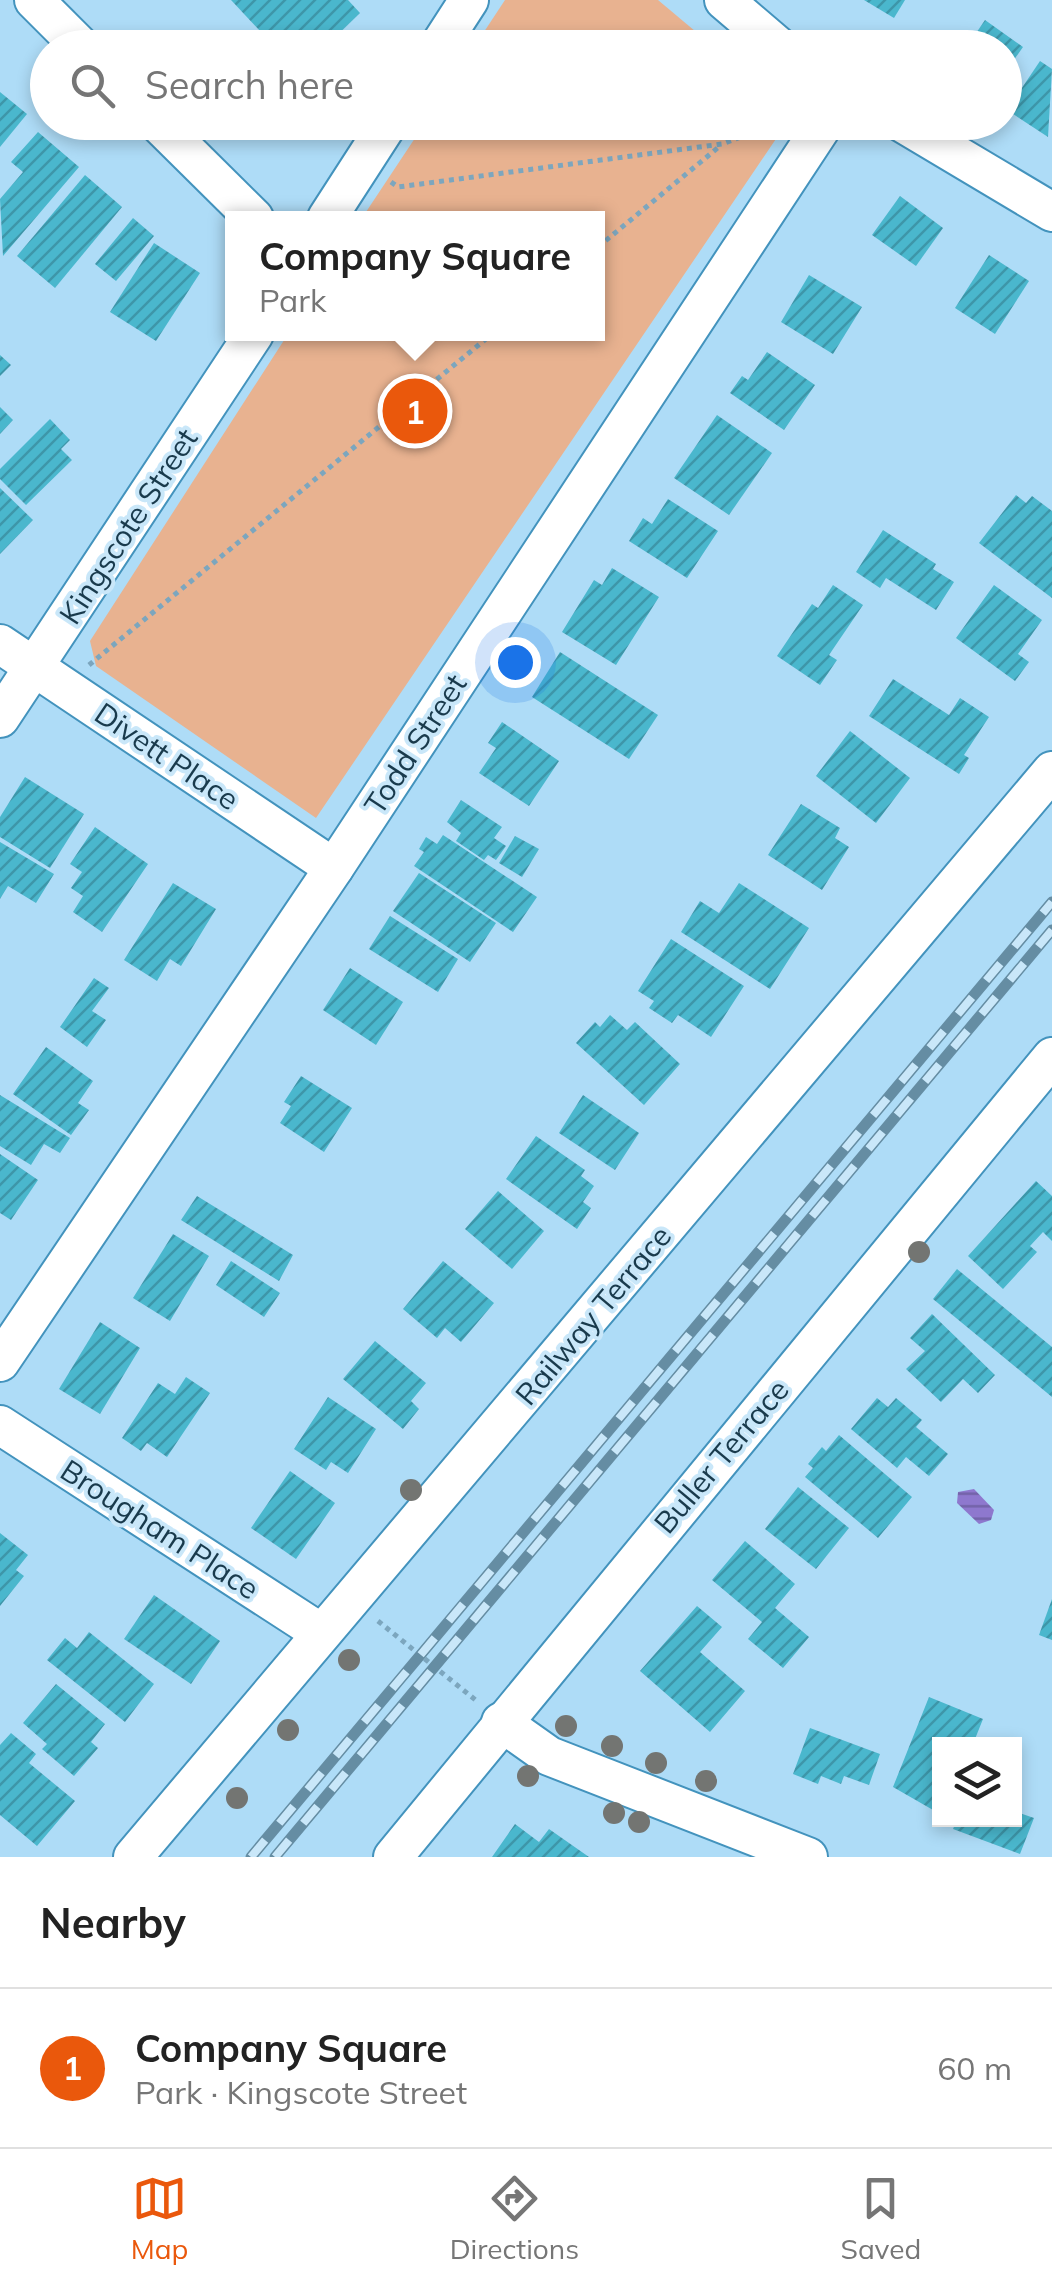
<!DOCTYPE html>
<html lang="en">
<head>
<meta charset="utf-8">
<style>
	:root { --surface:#fff; --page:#f6f6f6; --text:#222; --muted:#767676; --line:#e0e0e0; --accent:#ea580c }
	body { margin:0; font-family:Mulish,sans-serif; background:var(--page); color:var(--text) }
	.controls { position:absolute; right:30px; bottom:30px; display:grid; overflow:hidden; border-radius:0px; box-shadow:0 5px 15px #0003 }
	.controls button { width:90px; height:90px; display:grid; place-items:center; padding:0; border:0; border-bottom:2px solid var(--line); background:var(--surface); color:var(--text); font:50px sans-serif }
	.you { position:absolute; left:515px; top:662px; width:35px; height:35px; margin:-25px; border:8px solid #fff; border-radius:50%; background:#1a73e8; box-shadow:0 0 0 15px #1a73e833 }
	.badge { display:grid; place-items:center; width:65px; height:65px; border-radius:50%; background:var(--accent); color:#fff; font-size:32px; font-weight:700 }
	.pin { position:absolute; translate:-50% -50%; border:5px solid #fff; box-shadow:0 2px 10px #0006 }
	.popup { position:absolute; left:225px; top:211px; width:380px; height:130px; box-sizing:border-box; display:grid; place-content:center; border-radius:0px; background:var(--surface); filter:drop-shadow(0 2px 8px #0005); font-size:32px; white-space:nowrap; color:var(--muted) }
	.popup b { font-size:38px; color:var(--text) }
	.popup::after { content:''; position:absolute; left:50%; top:100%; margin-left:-20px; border:20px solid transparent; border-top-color:var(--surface) }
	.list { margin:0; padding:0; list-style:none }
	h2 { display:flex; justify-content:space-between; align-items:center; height:130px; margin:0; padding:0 40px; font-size:42px }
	h2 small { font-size:32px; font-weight:400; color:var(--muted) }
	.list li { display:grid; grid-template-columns:65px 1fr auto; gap:30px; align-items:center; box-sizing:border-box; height:160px; padding:0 40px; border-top:2px solid var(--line) }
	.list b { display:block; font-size:38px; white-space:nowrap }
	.list p { margin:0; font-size:32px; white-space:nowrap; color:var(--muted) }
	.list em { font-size:32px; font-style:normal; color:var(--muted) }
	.icon { flex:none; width:55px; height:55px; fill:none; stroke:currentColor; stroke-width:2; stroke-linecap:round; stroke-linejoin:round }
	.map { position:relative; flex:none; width:1052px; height:1857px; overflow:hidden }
	.search { position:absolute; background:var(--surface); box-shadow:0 5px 15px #0003; left:30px; right:30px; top:30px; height:110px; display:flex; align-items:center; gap:25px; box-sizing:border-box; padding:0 35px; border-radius:55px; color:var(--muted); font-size:38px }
	.sheet { height:290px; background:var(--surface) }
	nav { display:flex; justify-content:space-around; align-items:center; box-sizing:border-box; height:140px; border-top:2px solid var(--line); background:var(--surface); font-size:28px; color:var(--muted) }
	nav a { display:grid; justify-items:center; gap:5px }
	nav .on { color:var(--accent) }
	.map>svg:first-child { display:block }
</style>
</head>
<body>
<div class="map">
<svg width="1052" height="1857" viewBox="0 0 1052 1857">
	<defs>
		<pattern id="water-rules" width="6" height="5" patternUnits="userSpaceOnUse" patternTransform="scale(2.5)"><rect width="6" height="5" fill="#8e78ce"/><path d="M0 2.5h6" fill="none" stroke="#7363a9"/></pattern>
		<pattern id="building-hatch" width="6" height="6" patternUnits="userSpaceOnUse" patternTransform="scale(2.5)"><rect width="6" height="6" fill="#4ab7cd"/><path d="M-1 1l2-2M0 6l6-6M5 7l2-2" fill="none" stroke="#3d96a9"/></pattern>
	</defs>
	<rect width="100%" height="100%" fill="#aedcf7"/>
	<g fill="#e8b290">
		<polygon points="505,0 658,0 714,47 474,47"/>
		<polygon points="425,123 781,123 780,133 316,818 96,666 90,641 288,334 598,334 598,218 362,218"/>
	</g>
	<polygon fill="url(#water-rules)" points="974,1489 994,1510 991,1520 979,1524 957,1503 958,1492"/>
	<g fill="url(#building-hatch)">
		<polygon points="231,0 348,0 360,13 324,48 276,48"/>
		<polygon points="864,0 905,0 894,18"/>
		<polygon points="985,20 1023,47 1004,74 1004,48 966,48"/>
		<polygon points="226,30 235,39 238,36 250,48 208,48"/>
		<polygon points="1040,61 1052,69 1048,137 1007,110"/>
		<polygon points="0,92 27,114 0,147"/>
		<polygon points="38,132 79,167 3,256 0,199 23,172 11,162"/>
		<polygon points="85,175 122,207 55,288 17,256"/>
		<polygon points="900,196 943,228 916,266 872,235"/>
		<polygon points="133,218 154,236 116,281 95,264"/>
		<polygon points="154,243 200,273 156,341 110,312"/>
		<polygon points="989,255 1029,281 995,334 955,308"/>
		<polygon points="809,275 862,307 833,354 781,322"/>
		<polygon points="767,352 815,385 784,430 730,393 742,376 748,380"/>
		<polygon points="0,355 11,365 0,376"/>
		<polygon points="0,407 13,420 0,434"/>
		<polygon points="717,415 772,453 729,515 674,478"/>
		<polygon points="50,419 70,440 61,449 72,460 26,505 0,479 0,469"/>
		<polygon points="0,488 33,520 0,554"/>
		<polygon points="1016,495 1026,503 1032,496 1052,511 1052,598 979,543"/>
		<polygon points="668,499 718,531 687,578 629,541 643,518 652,524"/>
		<polygon points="883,530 936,564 933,569 954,582 936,610 886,578 880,588 856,572"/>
		<polygon points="612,568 659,597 616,665 562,632 594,580 602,585"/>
		<polygon points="833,585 863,605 829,655 837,660 820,685 777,656 812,604 818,608"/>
		<polygon points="994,585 1042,620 1018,654 1029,662 1015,681 956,638"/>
		<polygon points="560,652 658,715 629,759 532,697"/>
		<polygon points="893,679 949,715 960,698 989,717 964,755 969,758 959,774 869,716"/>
		<polygon points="502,722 559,761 529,806 479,773 496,748 488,743"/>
		<polygon points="850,731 910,778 876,823 816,776"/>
		<polygon points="25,777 84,814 50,868 0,837 0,817"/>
		<polygon points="461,800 502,827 494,838 506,846 496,860 488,855 484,860 456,841 461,833 447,822"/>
		<polygon points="801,804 840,828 835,838 849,847 822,890 768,855"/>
		<polygon points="95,827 148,864 102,932 73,912 83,896 71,888 82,872 70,864"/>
		<polygon points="443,835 537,897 513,932 414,866 424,852 419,849 426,837 437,844"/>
		<polygon points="515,836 539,849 522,877 499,863"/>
		<polygon points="0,842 54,874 36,903 8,886 0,899"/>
		<polygon points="419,873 496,923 470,962 393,911"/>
		<polygon points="173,883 216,909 181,966 170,959 157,981 124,960"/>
		<polygon points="739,883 809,928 770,989 681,932 700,901 719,913"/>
		<polygon points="390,916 458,959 438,992 369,949"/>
		<polygon points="671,939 744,986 711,1037 678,1015 672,1023 649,1008 654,1001 638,991"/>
		<polygon points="350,968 403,1002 376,1045 323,1010"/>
		<polygon points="94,978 109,988 92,1011 106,1020 87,1047 60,1027"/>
		<polygon points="610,1015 627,1030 635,1022 680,1064 644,1105 576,1043 595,1022 600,1027"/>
		<polygon points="46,1047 93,1081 78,1103 89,1110 71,1135 13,1094"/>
		<polygon points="301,1076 352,1108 324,1152 280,1123 291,1106 284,1102"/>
		<polygon points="0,1095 70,1138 60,1153 44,1144 31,1165 0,1146"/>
		<polygon points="583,1095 639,1133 615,1170 559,1133"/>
		<polygon points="536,1136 585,1170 581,1176 594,1186 583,1202 591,1208 577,1229 506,1179"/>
		<polygon points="0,1154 38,1180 11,1220 0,1213"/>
		<polygon points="1036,1181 1052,1196 1052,1241 1043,1232 1030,1246 1037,1252 1003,1289 968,1256"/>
		<polygon points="498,1191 544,1231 512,1269 465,1229"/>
		<polygon points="197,1196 293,1255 279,1281 181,1220"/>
		<polygon points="173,1234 209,1256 170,1321 133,1298"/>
		<polygon points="231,1261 280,1293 264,1317 216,1285"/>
		<polygon points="443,1261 494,1303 461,1342 445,1328 437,1338 403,1309"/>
		<polygon points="957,1269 1052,1347 1052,1397 933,1299"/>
		<polygon points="932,1314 995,1375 978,1393 963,1379 941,1402 906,1369 925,1351 910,1338"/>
		<polygon points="100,1322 140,1348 100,1414 59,1389"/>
		<polygon points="375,1341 426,1383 411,1401 419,1409 403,1429 343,1379"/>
		<polygon points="186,1377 210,1393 167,1457 147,1443 141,1451 122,1438 158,1383 175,1394"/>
		<polygon points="328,1397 376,1429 348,1473 331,1462 326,1470 294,1449"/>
		<polygon points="877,1398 888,1407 896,1398 922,1420 916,1427 948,1454 929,1476 906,1457 897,1468 851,1429"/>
		<polygon points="839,1435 912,1497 878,1538 805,1477 813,1468 808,1464 822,1447 826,1451"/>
		<polygon points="290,1471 335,1503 296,1559 251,1528"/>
		<polygon points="798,1487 849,1528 816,1569 765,1529"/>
		<polygon points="0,1533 28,1555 16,1570 24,1576 0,1606"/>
		<polygon points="745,1541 795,1584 775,1608 809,1637 783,1668 748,1639 762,1622 712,1580"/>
		<polygon points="154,1595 220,1641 191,1684 124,1639"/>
		<polygon points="1052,1599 1052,1640 1039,1635"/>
		<polygon points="697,1606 722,1627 700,1652 745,1691 710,1732 640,1671"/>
		<polygon points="89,1632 154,1684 125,1722 47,1660 65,1638 77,1648"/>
		<polygon points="56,1684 105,1724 91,1742 98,1748 74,1776 42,1749 47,1744 23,1723"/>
		<polygon points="929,1697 983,1719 973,1744 940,1744 940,1814 893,1787"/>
		<polygon points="810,1728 880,1754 869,1785 844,1776 841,1784 821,1776 818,1784 793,1774"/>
		<polygon points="11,1733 36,1754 29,1763 75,1801 37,1846 0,1815 0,1745"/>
		<polygon points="1014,1811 1034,1818 1020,1854 953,1829 957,1820 1014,1820"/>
		<polygon points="515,1824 539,1842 549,1829 589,1857 492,1857"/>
	</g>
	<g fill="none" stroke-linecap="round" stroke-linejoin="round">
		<g stroke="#4393bd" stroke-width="42">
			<g id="minor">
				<polyline points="34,0 82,48"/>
				<polyline points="724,0 780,48"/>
				<polyline points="438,48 469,0"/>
				<polyline points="157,122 254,218"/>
				<polyline points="901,122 1052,212"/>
				<polyline points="327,218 389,122"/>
				<polyline points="0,644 334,868"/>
				<polyline points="0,718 254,334"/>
				<polyline points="0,1362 334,868 825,122"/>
				<polyline points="0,1425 321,1633"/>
				<polyline points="501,1722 549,1756 808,1857"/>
				<polyline points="133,1857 1052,771"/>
				<polyline points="393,1857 1052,1057"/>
			</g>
		</g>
		<g stroke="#7ca6be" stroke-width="5" stroke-dasharray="5 5" stroke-linecap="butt">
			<polyline points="391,182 398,187 722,144 780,122"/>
			<polyline points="598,247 720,146"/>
			<polyline points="89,665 492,334"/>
			<polyline points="378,1621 478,1702"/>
		</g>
		<use href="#minor" stroke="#fff" stroke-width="38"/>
		<g stroke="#658da3" stroke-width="11">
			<g id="rail">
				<polyline points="251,1857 1052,902"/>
				<polyline points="275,1857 1052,930"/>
			</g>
		</g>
		<use href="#rail" stroke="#c9e7f9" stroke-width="8" stroke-dasharray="22" stroke-linecap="butt"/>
	</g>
	<g fill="#737572">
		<circle cx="919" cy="1252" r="11"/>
		<circle cx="411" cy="1490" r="11"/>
		<circle cx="349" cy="1660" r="11"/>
		<circle cx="566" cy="1726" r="11"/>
		<circle cx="288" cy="1730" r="11"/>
		<circle cx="612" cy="1746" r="11"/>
		<circle cx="656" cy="1763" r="11"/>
		<circle cx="528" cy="1776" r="11"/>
		<circle cx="706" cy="1781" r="11"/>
		<circle cx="237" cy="1798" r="11"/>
		<circle cx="614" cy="1813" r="11"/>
		<circle cx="639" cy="1822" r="11"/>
	</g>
	<g text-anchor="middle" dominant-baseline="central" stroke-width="8" stroke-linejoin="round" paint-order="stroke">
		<g font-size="30" fill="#193a4c" stroke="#c9e7f9">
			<text transform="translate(128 526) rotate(-57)">Kingscote Street</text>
			<text transform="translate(415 744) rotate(-57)">Todd Street</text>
			<text transform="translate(167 756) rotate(34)">Divett Place</text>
			<text transform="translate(593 1315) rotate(-50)">Railway Terrace</text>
			<text transform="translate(721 1456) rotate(-50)">Buller Terrace</text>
			<text transform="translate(160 1529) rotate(33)">Brougham Place</text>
		</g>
	</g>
</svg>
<div class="controls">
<button><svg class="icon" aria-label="layers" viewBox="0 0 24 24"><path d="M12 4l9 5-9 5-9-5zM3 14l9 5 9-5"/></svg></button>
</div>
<div class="you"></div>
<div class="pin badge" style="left:415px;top:411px">1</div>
<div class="popup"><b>Company Square</b>Park</div>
<div class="search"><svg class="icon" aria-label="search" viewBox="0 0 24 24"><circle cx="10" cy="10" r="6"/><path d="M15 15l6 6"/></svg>Search here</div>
</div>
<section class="sheet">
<h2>Nearby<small></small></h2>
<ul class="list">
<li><span class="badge">1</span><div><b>Company Square</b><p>Park · Kingscote Street</p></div><em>60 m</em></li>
</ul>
</section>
<nav>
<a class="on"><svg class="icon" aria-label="map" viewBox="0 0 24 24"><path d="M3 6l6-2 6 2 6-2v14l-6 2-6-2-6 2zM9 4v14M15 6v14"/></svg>Map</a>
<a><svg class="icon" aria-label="directions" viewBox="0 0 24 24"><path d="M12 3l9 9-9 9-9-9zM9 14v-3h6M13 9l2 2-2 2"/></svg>Directions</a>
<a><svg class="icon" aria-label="saved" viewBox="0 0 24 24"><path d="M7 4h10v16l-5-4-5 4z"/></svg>Saved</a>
</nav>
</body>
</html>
